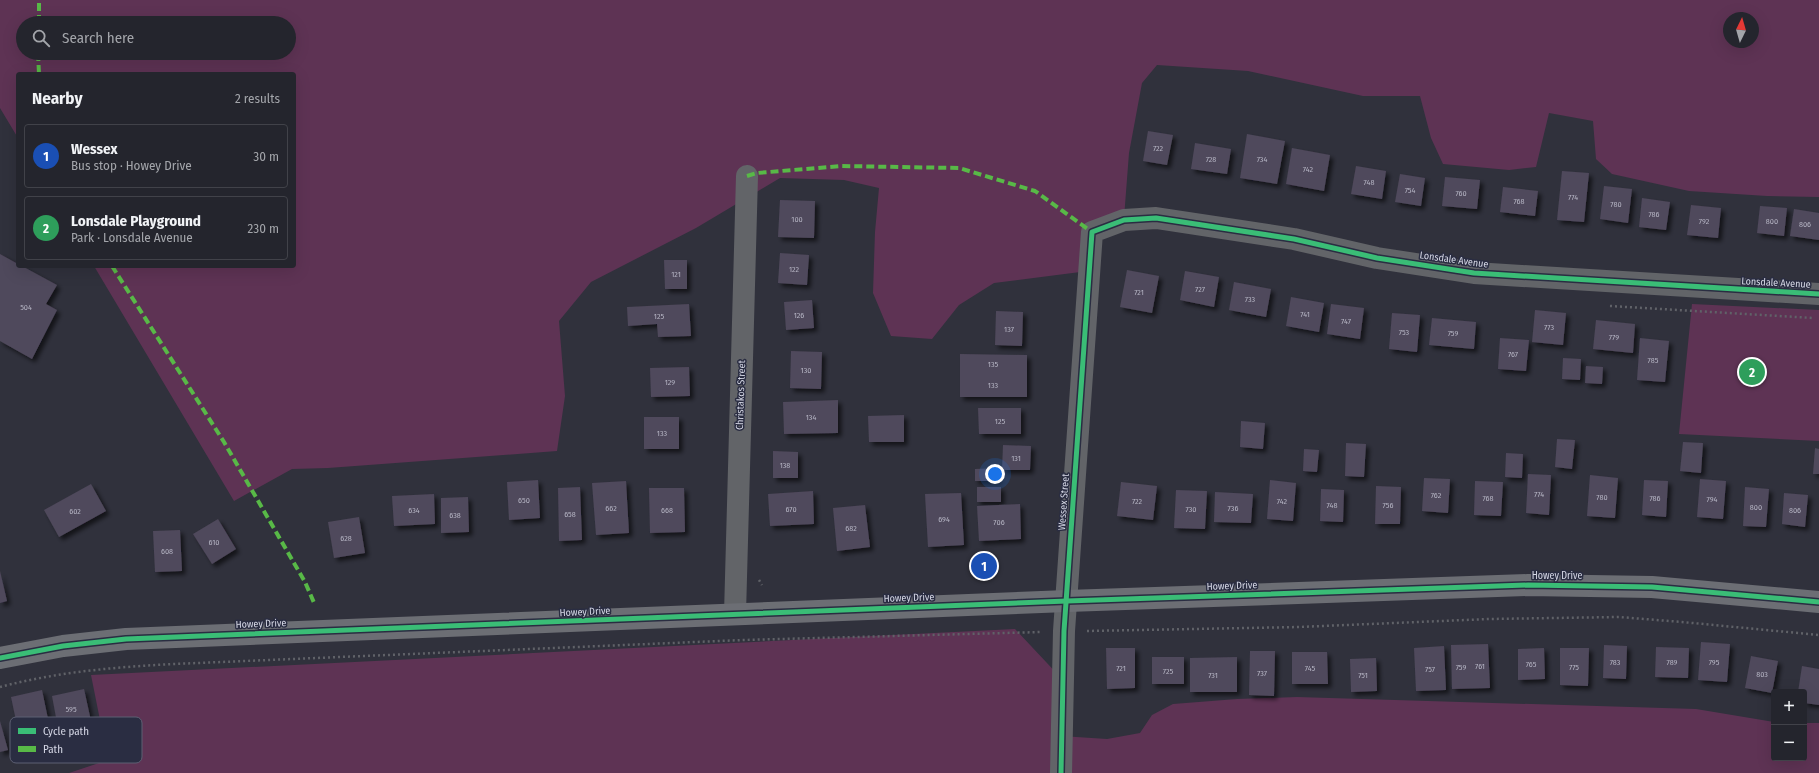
<!DOCTYPE html>
<html lang="en">
<head>
<meta charset="utf-8">
<style>
	:root { --surface:#24252d; --page:#303139; --text:#f1f3f6; --muted:#a3a5aa; --line:#414249; --accent:#9b9daa }
	body { margin:0; font-family:"Fira Sans Condensed",sans-serif; background:var(--page); color:var(--text) }
	.controls { position:absolute; right:12px; bottom:12px; display:grid; overflow:hidden; border-radius:4px; box-shadow:0 4px 16px #0002 }
	.controls button { width:36px; height:36px; display:grid; place-items:center; padding:0; border:0; border-bottom:1px solid var(--line); background:var(--surface); color:var(--text); font:20px sans-serif }
	.compass { position:absolute; left:1723px; top:12px; width:36px; height:36px; border-radius:50%; background:var(--surface); box-shadow:0 4px 16px #0002; rotate:5deg }
	.you { position:absolute; left:995px; top:474px; width:14px; height:14px; margin:-10px; border:3px solid #fff; border-radius:50%; background:#1a73e8; box-shadow:0 0 0 6px #1a73e833 }
	.badge { display:grid; place-items:center; width:26px; height:26px; border-radius:50%; background:var(--accent); color:#fff; font-size:13px; font-weight:700 }
	.pin { position:absolute; translate:-50% -50%; border:2px solid #fff; box-shadow:0 1px 4px #0006 }
	.list { margin:0; padding:0; list-style:none }
	h2 { display:flex; justify-content:space-between; align-items:center; height:52px; margin:0; padding:0 16px; font-size:17px }
	h2 small { font-size:13px; font-weight:400; color:var(--muted) }
	.list li { display:grid; grid-template-columns:26px 1fr auto; gap:12px; align-items:center; box-sizing:border-box; height:64px; margin:0 8px 8px; padding:0 8px; border:1px solid var(--line); border-radius:4px }
	.list b { display:block; font-size:15px; white-space:nowrap }
	.list p { margin:0; font-size:13px; white-space:nowrap; color:var(--muted) }
	.list em { font-size:13px; font-style:normal; color:var(--muted) }
	.icon { flex:none; width:22px; height:22px; fill:none; stroke:currentColor; stroke-width:2; stroke-linecap:round; stroke-linejoin:round }
	.map { position:relative; flex:none; width:1819px; height:773px; overflow:hidden }
	.search { position:absolute; background:var(--surface); box-shadow:0 4px 16px #0002; left:16px; top:16px; width:280px; height:44px; display:flex; align-items:center; gap:10px; box-sizing:border-box; padding:0 14px; border-radius:22px; color:var(--muted); font-size:15px }
	.panel { position:absolute; background:var(--surface); box-shadow:0 4px 16px #0002; left:16px; top:72px; width:280px; height:196px; border-radius:4px }
	.map>svg:first-child { display:block }
</style>
</head>
<body>
<div class="map">
<svg width="1819" height="773" viewBox="0 0 1819 773">
	<defs>
		<filter id="shadow"><feDropShadow dx="3.5" dy="3.5" stdDeviation="2" flood-color="#0009"/></filter>
	</defs>
	<rect width="100%" height="100%" fill="#30313c"/>
	<g fill="#5e3354" fill-rule="evenodd">
		<path d="M0,0H1819V197L1767,196L1689,191L1612,174L1596,159L1593,121L1549,113L1536,167L1509,170L1443,164L1431,138L1420,96H1363L1248,71L1157,65L1142,83L1129,153L1124,218L1090,232L1088,271L994,283L959,305L932,339L891,336L873,293L875,232L879,188L844,180L780,178L696,228L591,282L559,321L565,396L557,451L328,468L292,469L234,501L94,266H294V74H18V138L0,108ZM1729,18H1753V42H1729ZM23,23H289V53H23Z"/>
		<polygon points="1692,304 1819,310 1819,441 1679,434"/>
		<polygon points="1015,629 1062,679 1061,736 1107,739 1140,733 1152,715 1173,704 1237,699 1297,697 1696,709 1774,722 1774,758 1804,758 1804,723 1819,723 1819,773 69,773 108,760 91,675"/>
	</g>
	<g fill="#4f485b" filter="url(#shadow)">
		<polygon points="1148,131 1173,135 1167,165 1143,161"/>
		<polygon points="1247,134 1285,141 1277,184 1240,178"/>
		<polygon points="1195,143 1231,149 1227,174 1191,169"/>
		<polygon points="1292,148 1330,155 1324,191 1286,184"/>
		<polygon points="1356,166 1386,171 1382,199 1351,194"/>
		<polygon points="1562,171 1589,173 1584,222 1557,220"/>
		<polygon points="1400,174 1425,178 1421,206 1395,202"/>
		<polygon points="1445,177 1480,180 1477,209 1442,206"/>
		<polygon points="1604,186 1632,189 1628,223 1600,219"/>
		<polygon points="1503,187 1538,191 1535,216 1500,212"/>
		<polygon points="1642,198 1670,202 1666,230 1639,227"/>
		<polygon points="780,200 815,201 814,238 778,237"/>
		<polygon points="1691,205 1721,208 1718,238 1687,235"/>
		<polygon points="1760,206 1787,208 1784,236 1757,233"/>
		<polygon points="1794,209 1819,213 1819,240 1790,236"/>
		<polygon points="780,253 809,255 807,285 778,283"/>
		<polygon points="0,254 18,264 18,266 22,266 57,285 46,304 57,310 32,359 0,341"/>
		<polygon points="664,260 687,260 687,289 665,289"/>
		<polygon points="1127,270 1159,276 1152,313 1120,307"/>
		<polygon points="1185,271 1219,277 1214,307 1180,300"/>
		<polygon points="1234,282 1271,289 1266,317 1229,310"/>
		<polygon points="1291,297 1324,303 1319,332 1286,326"/>
		<polygon points="812,300 814,328 786,330 784,302"/>
		<polygon points="689,304 691,336 658,337 657,324 628,326 627,307"/>
		<polygon points="1331,304 1364,308 1360,339 1327,334"/>
		<polygon points="1535,310 1566,313 1563,345 1532,342"/>
		<polygon points="996,311 1023,312 1022,346 995,345"/>
		<polygon points="1392,313 1420,315 1417,352 1389,349"/>
		<polygon points="1432,318 1476,322 1474,349 1429,345"/>
		<polygon points="1596,320 1635,324 1633,353 1593,349"/>
		<polygon points="1500,338 1529,340 1526,371 1498,369"/>
		<polygon points="1640,338 1669,341 1665,382 1637,380"/>
		<polygon points="791,351 822,352 821,389 790,388"/>
		<polygon points="960,354 1027,355 1027,397 960,397"/>
		<polygon points="1563,358 1581,359 1580,380 1562,379"/>
		<polygon points="1586,366 1603,367 1602,384 1585,383"/>
		<polygon points="689,367 690,396 651,397 650,368"/>
		<polygon points="838,400 838,433 784,434 783,402"/>
		<polygon points="978,408 1021,408 1021,434 979,434"/>
		<polygon points="904,415 904,442 869,442 868,416"/>
		<rect x="644" y="417" width="35" height="32"/>
		<polygon points="1241,421 1265,423 1263,449 1240,447"/>
		<polygon points="1557,439 1575,440 1572,469 1555,467"/>
		<polygon points="1683,442 1703,443 1701,473 1680,471"/>
		<polygon points="1346,443 1366,444 1364,477 1345,476"/>
		<polygon points="1003,445 1031,446 1030,470 1002,470"/>
		<polygon points="1815,448 1819,449 1819,474 1813,474"/>
		<polygon points="1304,449 1319,450 1317,472 1303,471"/>
		<polygon points="773,451 798,452 798,478 773,478"/>
		<polygon points="1506,453 1523,454 1522,478 1505,477"/>
		<polygon points="997,468 998,481 975,481 975,469"/>
		<polygon points="1528,474 1551,475 1549,515 1526,513"/>
		<polygon points="1590,475 1618,478 1615,518 1587,516"/>
		<polygon points="1424,478 1450,479 1448,513 1422,511"/>
		<polygon points="1700,479 1726,481 1723,519 1697,517"/>
		<polygon points="538,480 540,518 509,520 507,482"/>
		<polygon points="1270,480 1296,483 1293,521 1267,519"/>
		<polygon points="1644,480 1668,481 1666,517 1642,515"/>
		<polygon points="626,481 629,533 596,535 592,483"/>
		<polygon points="1475,481 1503,482 1501,516 1474,515"/>
		<polygon points="1121,482 1157,486 1153,520 1117,516"/>
		<polygon points="91,484 106,511 59,537 44,510"/>
		<polygon points="1376,486 1401,487 1400,524 1375,524"/>
		<polygon points="580,487 582,540 559,541 558,488"/>
		<rect x="977" y="487" width="24" height="15"/>
		<polygon points="1745,487 1769,489 1766,527 1743,526"/>
		<polygon points="649,488 684,488 685,532 650,533"/>
		<polygon points="1321,489 1344,490 1343,522 1320,521"/>
		<polygon points="1176,490 1207,491 1205,529 1174,528"/>
		<polygon points="813,491 814,524 770,526 768,494"/>
		<polygon points="1215,492 1253,494 1251,523 1214,522"/>
		<polygon points="961,493 964,545 928,547 925,494"/>
		<polygon points="1784,493 1808,495 1805,527 1782,524"/>
		<polygon points="434,494 435,524 394,526 392,496"/>
		<polygon points="468,497 469,532 441,533 441,498"/>
		<polygon points="1020,504 1021,539 979,541 977,506"/>
		<polygon points="865,505 870,547 837,551 833,508"/>
		<polygon points="359,517 365,553 334,558 328,522"/>
		<polygon points="218,519 236,549 212,564 193,534"/>
		<polygon points="180,530 182,571 155,572 153,531"/>
		<polygon points="0,571 7,601 0,603"/>
		<polygon points="1701,642 1730,644 1727,682 1698,680"/>
		<polygon points="1488,644 1490,688 1452,689 1451,645"/>
		<polygon points="1604,645 1627,646 1626,679 1603,678"/>
		<polygon points="1444,646 1446,690 1416,691 1414,648"/>
		<polygon points="1656,647 1689,648 1688,678 1655,677"/>
		<polygon points="1106,648 1135,648 1135,688 1107,689"/>
		<polygon points="1544,648 1545,679 1518,680 1518,649"/>
		<polygon points="1560,648 1589,648 1588,686 1560,685"/>
		<polygon points="1250,651 1275,651 1274,696 1249,695"/>
		<polygon points="1292,652 1327,652 1328,684 1292,684"/>
		<polygon points="1751,656 1778,661 1772,693 1745,688"/>
		<rect x="1152" y="657" width="32" height="27"/>
		<polygon points="1237,657 1237,692 1190,692 1190,658"/>
		<polygon points="1376,658 1377,691 1351,692 1350,659"/>
		<polygon points="1802,666 1819,669 1819,705 1804,703 1804,692 1798,692"/>
		<polygon points="84,689 91,721 58,728 52,696"/>
		<polygon points="42,690 52,738 21,744 11,697"/>
		<polygon points="0,721 8,750 0,752"/>
	</g>
	<g fill="none" stroke-linecap="round" stroke-linejoin="round">
		<g stroke="#606268" stroke-width="2.5" stroke-dasharray="2 3" stroke-linecap="butt">
			<polyline points="1610,306 1813,318"/>
			<polyline points="759,580 762,585"/>
			<polyline points="1087,631 1299,627 1489,619 1619,617 1682,622 1819,635"/>
			<path d="M0,687C57,672 115,667 174,664L743,640L1042,632"/>
		</g>
		<g stroke="#626468" stroke-width="22">
			<polyline points="735,614 747,176"/>
			<polyline points="1061,773 1064,631 1092,232 1124,220 1156,218 1294,239 1377,258 1474,273 1819,294"/>
		</g>
		<polyline stroke="#6c6e74" stroke-width="22" points="0,658 63,646 126,639 1067,601 1528,585 1652,587 1819,602"/>
		<g stroke="#58b947" stroke-width="4" stroke-dasharray="8 4" stroke-linecap="butt">
			<polyline points="39,23 39,0"/>
			<polyline points="38,53 39,74"/>
			<polyline points="747,176 757,173 841,166 959,168 1035,191 1092,232"/>
			<polyline points="112,266 224,442 305,582 315,605"/>
		</g>
		<g stroke="#2a2d42" stroke-width="8">
			<g id="cycleway">
				<polyline points="0,658 63,646 126,639 1067,601 1528,585 1652,587 1819,602"/>
				<polyline points="1061,773 1064,631 1092,232 1124,220 1156,218 1294,239 1377,258 1474,273 1819,294"/>
			</g>
		</g>
		<use href="#cycleway" stroke="#3abd76" stroke-width="5"/>
	</g>
	<g text-anchor="middle" dominant-baseline="central" stroke-width="3" stroke-linejoin="round" paint-order="stroke">
		<g font-size="8" fill="#b4b3c2">
			<text x="1158" y="148">722</text>
			<text x="1211" y="159">728</text>
			<text x="1262" y="159">734</text>
			<text x="1308" y="169">742</text>
			<text x="1369" y="182">748</text>
			<text x="1410" y="190">754</text>
			<text x="1461" y="193">760</text>
			<text x="1573" y="197">774</text>
			<text x="1519" y="201">768</text>
			<text x="1616" y="204">780</text>
			<text x="1654" y="214">786</text>
			<text x="797" y="219">100</text>
			<text x="1704" y="221">792</text>
			<text x="1772" y="221">800</text>
			<text x="1805" y="224">806</text>
			<text x="794" y="269">122</text>
			<text x="676" y="274">121</text>
			<text x="1200" y="289">727</text>
			<text x="1139" y="292">721</text>
			<text x="1250" y="299">733</text>
			<text x="26" y="307">504</text>
			<text x="1305" y="314">741</text>
			<text x="799" y="315">126</text>
			<text x="659" y="316">125</text>
			<text x="1346" y="321">747</text>
			<text x="1549" y="327">773</text>
			<text x="1009" y="329">137</text>
			<text x="1404" y="332">753</text>
			<text x="1453" y="333">759</text>
			<text x="1614" y="337">779</text>
			<text x="1513" y="354">767</text>
			<text x="1653" y="360">785</text>
			<text x="993" y="364">135</text>
			<text x="806" y="370">130</text>
			<text x="670" y="382">129</text>
			<text x="993" y="385">133</text>
			<text x="811" y="417">134</text>
			<text x="1000" y="421">125</text>
			<text x="662" y="433">133</text>
			<text x="1016" y="458">131</text>
			<text x="785" y="465">138</text>
			<text x="1539" y="494">774</text>
			<text x="1436" y="495">762</text>
			<text x="1602" y="497">780</text>
			<text x="1488" y="498">768</text>
			<text x="1655" y="498">786</text>
			<text x="1712" y="499">794</text>
			<text x="524" y="500">650</text>
			<text x="1137" y="501">722</text>
			<text x="1282" y="501">742</text>
			<text x="1332" y="505">748</text>
			<text x="1388" y="505">756</text>
			<text x="1756" y="507">800</text>
			<text x="611" y="508">662</text>
			<text x="1233" y="508">736</text>
			<text x="791" y="509">670</text>
			<text x="1191" y="509">730</text>
			<text x="414" y="510">634</text>
			<text x="667" y="510">668</text>
			<text x="1795" y="510">806</text>
			<text x="75" y="511">602</text>
			<text x="570" y="514">658</text>
			<text x="455" y="515">638</text>
			<text x="944" y="519">694</text>
			<text x="999" y="522">706</text>
			<text x="851" y="528">682</text>
			<text x="346" y="538">628</text>
			<text x="214" y="542">610</text>
			<text x="167" y="551">608</text>
			<text x="1615" y="662">783</text>
			<text x="1672" y="662">789</text>
			<text x="1714" y="662">795</text>
			<text x="1531" y="664">765</text>
			<text x="1480" y="666">761</text>
			<text x="1461" y="667">759</text>
			<text x="1574" y="667">775</text>
			<text x="1121" y="668">721</text>
			<text x="1310" y="668">745</text>
			<text x="1430" y="669">757</text>
			<text x="1168" y="671">725</text>
			<text x="1262" y="673">737</text>
			<text x="1762" y="674">803</text>
			<text x="1213" y="675">731</text>
			<text x="1363" y="675">751</text>
			<text x="71" y="709">595</text>
		</g>
		<g font-size="10" fill="#d5d7e5" stroke="#2a2d42">
			<text transform="translate(1454 260) rotate(8)">Lonsdale Avenue</text>
			<text transform="translate(1776 283) rotate(3)">Lonsdale Avenue</text>
			<text transform="translate(741 395) rotate(-88)">Christakos Street</text>
			<text transform="translate(1064 502) rotate(-86)">Wessex Street</text>
			<text x="1557" y="576">Howey Drive</text>
			<text transform="translate(1232 586) rotate(-2)">Howey Drive</text>
			<text transform="translate(909 598) rotate(-2)">Howey Drive</text>
			<text transform="translate(585 612) rotate(-3)">Howey Drive</text>
			<text transform="translate(261 624) rotate(-2)">Howey Drive</text>
		</g>
	</g>
	<rect x="10" y="717" width="132" height="46" rx="6" fill="#2a2d42" stroke="#5d6073" stroke-width="1"/>
	<rect x="18" y="728" width="18" height="6" fill="#3abd76"/>
	<rect x="18" y="746" width="18" height="6" fill="#58b947"/>
	<g font-size="11" fill="#d5d7e5">
		<text x="43" y="735">Cycle path</text>
		<text x="43" y="753">Path</text>
	</g>
</svg>
<div class="controls">
<button>+</button>
<button>−</button>
</div>
<svg class="compass" viewBox="-18 -18 36 36"><path d="M0-13l5 13h-10z" fill="#e53935"/><path d="M0 13l5-13h-10z" fill="#a3a5aa"/></svg>
<div class="you"></div>
<div class="pin badge" style="left:984px;top:566px;background:#1a4fb4">1</div>
<div class="pin badge" style="left:1752px;top:372px;background:#2e9e5b">2</div>
<div class="search"><svg class="icon" aria-label="search" viewBox="0 0 24 24"><circle cx="10" cy="10" r="6"/><path d="M15 15l6 6"/></svg>Search here</div>
<section class="panel">
<h2>Nearby<small>2 results</small></h2>
<ul class="list">
<li><span class="badge" style="background:#1a4fb4">1</span><div><b>Wessex</b><p>Bus stop · Howey Drive</p></div><em>30 m</em></li>
<li><span class="badge" style="background:#2e9e5b">2</span><div><b>Lonsdale Playground</b><p>Park · Lonsdale Avenue</p></div><em>230 m</em></li>
</ul>
</section>
</div>
</body>
</html>
